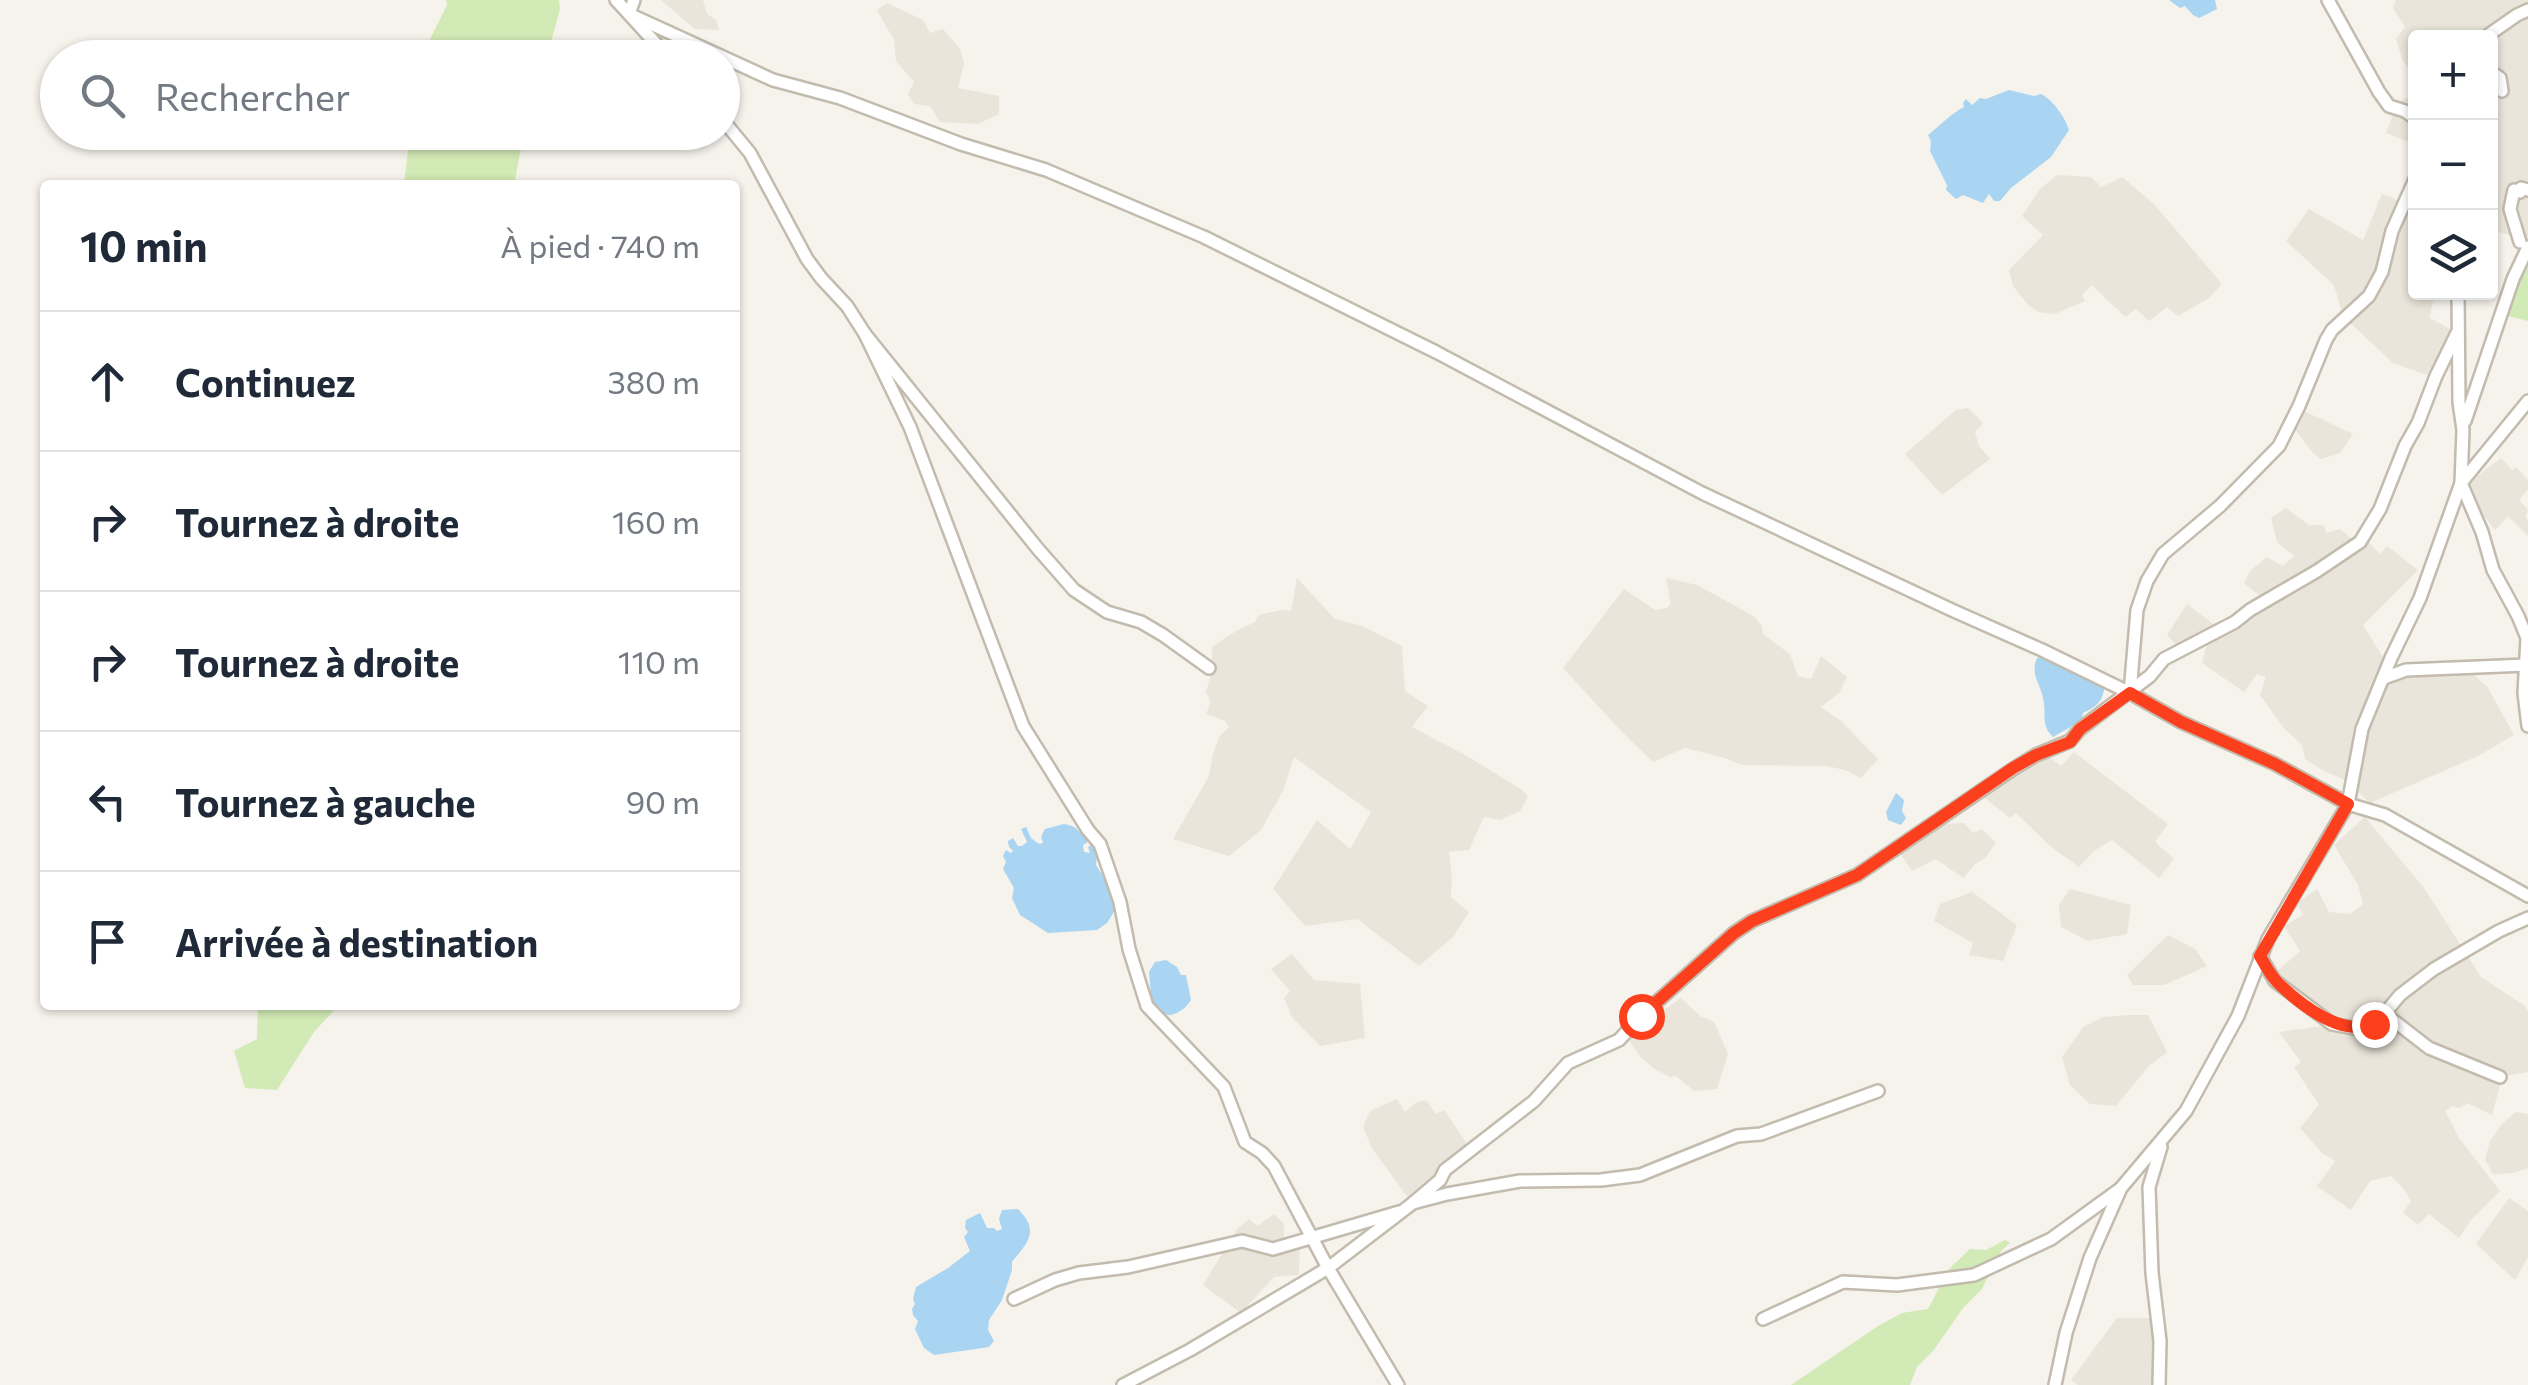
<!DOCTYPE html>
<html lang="fr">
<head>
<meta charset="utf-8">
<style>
	:root { --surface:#fff; --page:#f6f6f7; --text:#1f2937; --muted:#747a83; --line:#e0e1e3 }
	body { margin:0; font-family:Commissioner,sans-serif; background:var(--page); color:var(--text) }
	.controls { position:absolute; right:30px; top:30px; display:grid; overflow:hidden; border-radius:10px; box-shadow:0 2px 8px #0004 }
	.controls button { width:90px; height:90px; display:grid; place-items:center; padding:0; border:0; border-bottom:2px solid var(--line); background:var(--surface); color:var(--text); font:50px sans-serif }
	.stop { position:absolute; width:30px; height:30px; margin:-22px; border:8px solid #fc3f1d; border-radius:50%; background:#fff }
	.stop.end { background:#fc3f1d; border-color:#fff; box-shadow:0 2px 10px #0008 }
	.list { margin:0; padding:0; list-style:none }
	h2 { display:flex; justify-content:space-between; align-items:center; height:130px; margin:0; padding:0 40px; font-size:42px }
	h2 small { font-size:32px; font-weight:400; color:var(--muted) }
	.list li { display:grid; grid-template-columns:65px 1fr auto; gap:30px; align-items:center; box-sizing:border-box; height:140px; padding:0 40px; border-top:2px solid var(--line) }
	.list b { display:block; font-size:38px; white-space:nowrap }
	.list em { font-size:32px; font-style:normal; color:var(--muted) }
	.icon { flex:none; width:55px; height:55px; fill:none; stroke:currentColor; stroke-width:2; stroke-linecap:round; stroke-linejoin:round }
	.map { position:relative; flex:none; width:2528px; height:1385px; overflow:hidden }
	.search { position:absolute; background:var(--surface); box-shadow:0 2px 8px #0004; left:40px; top:40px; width:700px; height:110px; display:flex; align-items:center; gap:25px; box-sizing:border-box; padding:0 35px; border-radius:55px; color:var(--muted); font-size:38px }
	.panel { position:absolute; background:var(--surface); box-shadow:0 2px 8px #0004; left:40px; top:180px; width:700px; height:830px; border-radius:10px }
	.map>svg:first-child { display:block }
</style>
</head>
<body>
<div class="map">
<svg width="2528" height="1385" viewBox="0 0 2528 1385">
	<rect width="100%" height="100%" fill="#f6f3ec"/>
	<g fill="#eae5da">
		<polygon points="661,0 703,0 707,14 716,20 719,30 695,29"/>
		<polygon points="2396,0 2528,0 2528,240 2491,230 2490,38 2416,38 2415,75 2403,61 2396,39 2405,27 2393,8"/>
		<polygon points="887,3 923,20 930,33 943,29 960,49 964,63 958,88 999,96 999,114 978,124 940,122 930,106 914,104 908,94 914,82 896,61 894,40 877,10"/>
		<polygon points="2415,94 2415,144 2386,133 2398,102"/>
		<polygon points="2057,175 2091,177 2101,187 2122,177 2154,204 2222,284 2209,298 2178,316 2167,307 2149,321 2136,309 2125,317 2092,285 2082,295 2085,301 2055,314 2038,312 2028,305 2013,286 2009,270 2043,235 2022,216 2040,189"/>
		<polygon points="2382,194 2415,207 2416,292 2427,293 2433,300 2430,318 2452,330 2427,375 2393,363 2343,316 2334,285 2286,241 2309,209 2363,240"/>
		<polygon points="1968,408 1983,423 1975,432 1979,446 1990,459 1942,495 1905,454 1956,410"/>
		<polygon points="2304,411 2353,434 2340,453 2321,459 2313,453 2293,427"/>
		<polygon points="2501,458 2512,470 2516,467 2528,480 2528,489 2519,500 2528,510 2525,517 2528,520 2528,536 2508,516 2495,530 2467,493 2467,484"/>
		<polygon points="2286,508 2309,525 2323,525 2327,533 2340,529 2353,540 2361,534 2380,554 2387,546 2418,570 2363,625 2396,678 2407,672 2438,671 2450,676 2463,669 2473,674 2488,688 2514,735 2478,756 2370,803 2345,780 2324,771 2305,759 2302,745 2284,728 2260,695 2266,677 2257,674 2244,692 2202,663 2207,643 2186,655 2167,635 2187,604 2213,624 2233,617 2262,598 2244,583 2250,571 2267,557 2283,566 2294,556 2277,542 2271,518"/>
		<polygon points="1297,578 1335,619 1362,626 1402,646 1405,691 1428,706 1412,727 1467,756 1522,790 1528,796 1520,811 1500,820 1484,817 1469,850 1449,852 1452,879 1451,897 1469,912 1453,937 1419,966 1357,919 1305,926 1273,889 1317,820 1350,849 1371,812 1294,757 1283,791 1261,830 1229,856 1173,839 1209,776 1213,754 1219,737 1229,727 1225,721 1206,714 1211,702 1206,692 1212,670 1212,647 1236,631 1255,622 1259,615 1281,610 1291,611"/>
		<polygon points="1666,578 1697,585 1755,617 1761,625 1764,635 1790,654 1798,676 1811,679 1821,656 1847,677 1839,693 1821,707 1841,721 1878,759 1861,778 1845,770 1827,766 1742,765 1725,758 1685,748 1653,762 1621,731 1563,668 1624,589 1655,610 1667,608 1670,605 1670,600"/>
		<polygon points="2074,752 2168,824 2155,842 2174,859 2159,878 2112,840 2094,851 2079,867 2050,846 2016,813 2010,818 1981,795 2045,754 2061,766"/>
		<polygon points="2365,817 2424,888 2481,977 2525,1006 2528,1011 2528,1072 2506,1076 2501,1082 2492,1115 2467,1103 2460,1108 2452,1106 2445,1111 2459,1138 2500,1191 2471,1220 2459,1238 2429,1214 2418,1225 2403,1213 2411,1201 2403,1188 2391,1176 2370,1181 2351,1210 2317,1186 2335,1161 2322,1153 2300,1128 2319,1105 2294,1067 2301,1062 2279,1032 2329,1025 2274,974 2300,951 2284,926 2303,915 2297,903 2317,889 2329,912 2350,914 2363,904 2358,885 2334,845"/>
		<polygon points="1964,823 1973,833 1982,829 1996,843 1986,857 1975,864 1963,878 1936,859 1912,871 1899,852 1943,824"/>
		<polygon points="2070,889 2131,905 2127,934 2088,941 2061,927 2059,905"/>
		<polygon points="1972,892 2017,925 2003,961 1969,955 1973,943 1934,921 1940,904"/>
		<polygon points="2168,935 2195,949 2207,966 2164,985 2133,985 2127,975"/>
		<polygon points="1292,954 1314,980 1360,984 1365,1038 1320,1046 1292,1017 1284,998 1290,991 1271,969"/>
		<polygon points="1681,998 1700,1016 1714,1022 1728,1054 1717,1089 1694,1091 1676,1076 1670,1077 1653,1068 1639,1055 1626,1036"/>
		<polygon points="2129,1015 2148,1015 2167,1052 2148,1067 2116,1106 2090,1104 2070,1085 2062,1057 2083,1027 2103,1017"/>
		<polygon points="1397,1099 1405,1112 1417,1102 1426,1100 1436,1114 1444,1110 1468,1145 1409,1199 1372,1148 1363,1127 1370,1111"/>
		<polygon points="2516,1112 2528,1114 2528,1168 2514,1173 2493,1174 2485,1160 2490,1141 2502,1124"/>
		<polygon points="2509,1198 2528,1211 2528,1257 2515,1280 2476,1244"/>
		<polygon points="1274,1214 1284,1224 1284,1250 1300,1244 1299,1275 1274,1277 1241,1313 1203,1285 1237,1229 1249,1219 1257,1226"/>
		<polygon points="2117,1318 2151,1318 2155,1385 2078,1385 2071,1380"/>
	</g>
	<g fill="#d2eab5">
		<polygon points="446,0 559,0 560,9 547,57 421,57 447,5"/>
		<polygon points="410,133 524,133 514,185 404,185"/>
		<polygon points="2528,253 2528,321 2503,315"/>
		<polygon points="258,1005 339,1005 314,1032 277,1090 245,1088 234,1051 257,1039"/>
		<polygon points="2005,1240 2010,1243 2001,1251 1982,1289 1963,1308 1933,1351 1917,1367 1910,1385 1791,1385 1878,1326 1902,1313 1928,1309 1949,1269 1970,1249 1986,1250"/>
	</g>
	<g fill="#a9d4f2">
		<polygon points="2169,0 2215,0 2217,9 2199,18 2193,15 2185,6 2180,8"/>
		<path d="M2009,90L2034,96L2041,94C2053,100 2065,117 2069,130L2051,157L2011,188L2000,201H1994L1989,194L1983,203L1963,195L1956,199L1946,190L1947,185L1930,151L1931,141L1928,135C1939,126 1952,113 1964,107L1963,103L1966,99L1972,105L1980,98L1986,99Z"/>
		<path d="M2040,657L2105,686C2102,702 2098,706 2083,713L2081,721L2053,737C2040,724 2047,714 2043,698C2040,682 2030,675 2037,658Z"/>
		<polygon points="1896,793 1904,800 1902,811 1906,818 1901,825 1888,820 1886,812"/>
		<path d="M1064,824C1076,825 1081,833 1088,842L1083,845L1084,852L1090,853L1088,847L1094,843L1098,849L1096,865L1112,890L1117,907L1107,923L1097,930L1048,933L1020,915L1012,898L1014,888L1003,869L1006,862L1003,856L1006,850L1011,853L1013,851L1009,847L1008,841L1013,838L1018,846H1022L1027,842L1021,829L1026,827L1031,838L1039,844L1043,843L1041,837L1045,829Z"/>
		<path d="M1166,960L1177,967L1181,975H1186L1191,1000C1180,1017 1159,1023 1152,999C1150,991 1150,981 1149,972L1155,962Z"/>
		<path d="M1018,1209C1040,1231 1028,1242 1012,1262V1270L1002,1300L989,1320L988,1330L994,1341L989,1347L934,1355L924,1348L915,1329L918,1321L913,1315L912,1309L915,1304L913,1299L916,1287L948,1268L970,1251L964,1237L968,1232L965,1228L966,1220L980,1213L987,1228H994L997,1231L1002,1229L999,1219L1002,1210Z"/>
	</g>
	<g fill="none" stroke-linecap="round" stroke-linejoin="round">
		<g stroke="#c2bbae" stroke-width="16">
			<g id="minor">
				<polyline points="616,0 629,14 773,80 840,98 961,144 1046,170 1204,237 1436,352 1702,493 1954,611 2042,650 2130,693 2181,722 2275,764 2348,804 2385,815 2528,896"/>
				<polyline points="634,0 629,14 669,58"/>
				<polyline points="2328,0 2379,92 2389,106 2405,111 2416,119"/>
				<polyline points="2484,38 2517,15 2528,10"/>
				<polyline points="2490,71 2500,78 2502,91"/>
				<polyline points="722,119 750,153 807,259 821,278 847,306 865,334 1038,549 1074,590 1107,612 1141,622 1163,635 1209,668"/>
				<polyline points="2520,242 2510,209 2514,190 2520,192 2521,188 2528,190"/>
				<polyline points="2458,292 2459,402 2463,430 2461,483 2482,532 2493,570 2518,616 2527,638 2524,693 2528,726"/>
				<polyline points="865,334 910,427 1023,726 1088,830 1100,844 1120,902 1129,949 1147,1006 1224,1087 1245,1142 1262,1153 1274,1166 1328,1268 1398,1385"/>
				<polyline points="2465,421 2513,279 2528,247"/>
				<polyline points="2384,678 2406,670 2526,665"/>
				<polyline points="2130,693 2137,610 2147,581 2163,554 2220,506 2279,446 2299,406 2326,340 2332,330 2369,296 2382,272 2392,231 2416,177"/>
				<polyline points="2260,956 2275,981 2332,1024 2359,1029 2375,1025 2400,995 2434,969 2499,931 2528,918"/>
				<polyline points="2385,1014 2429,1048 2500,1077"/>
				<polyline points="1413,1203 1440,1180 1445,1170 1534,1101 1568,1063 1619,1040 1641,1016 1734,933 1752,921 1857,875 2013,769 2036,755 2070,741 2080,729 2150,676 2164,659 2235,622 2250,610 2317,571 2360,542 2380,509 2405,446 2418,423 2436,376 2457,333"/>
				<polyline points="1014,1299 1055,1280 1079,1273 1128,1267 1242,1241 1273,1249 1399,1212"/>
				<polyline points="1763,1319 1843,1282 1897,1285 1974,1275 2051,1239 2120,1189"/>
				<polyline points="1123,1385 1190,1350 1328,1268 1413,1203 1447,1194 1520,1181 1601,1180 1640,1175 1737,1136 1761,1134 1878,1091"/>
				<polyline points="2055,1385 2066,1333 2090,1258 2121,1188 2186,1111 2238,1016 2268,939 2348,804 2362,729 2391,658 2420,598 2461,483 2528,401"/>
				<polyline points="2159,1385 2160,1341 2152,1273 2149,1187 2161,1147"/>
			</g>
		</g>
		<use href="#minor" stroke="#fff" stroke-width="11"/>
	</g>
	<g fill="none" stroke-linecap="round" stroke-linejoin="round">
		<path stroke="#fc3f1d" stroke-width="12" d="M1641,1016L1734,933L1752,921L1857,875L2013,768L2036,755L2070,742L2080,729L2130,693L2181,722L2275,764L2348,804L2260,956C2265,965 2270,975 2278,983C2301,1005 2341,1037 2374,1024"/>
	</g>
</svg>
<div class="controls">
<button>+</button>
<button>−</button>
<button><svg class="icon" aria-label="layers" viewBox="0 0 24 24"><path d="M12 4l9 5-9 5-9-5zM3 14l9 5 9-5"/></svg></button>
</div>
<div class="stop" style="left:1641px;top:1016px"></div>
<div class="stop end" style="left:2374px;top:1024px"></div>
<div class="search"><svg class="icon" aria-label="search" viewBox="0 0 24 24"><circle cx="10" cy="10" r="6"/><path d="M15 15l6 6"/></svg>Rechercher</div>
<section class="panel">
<h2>10 min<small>À pied · 740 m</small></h2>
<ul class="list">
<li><svg class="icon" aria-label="ahead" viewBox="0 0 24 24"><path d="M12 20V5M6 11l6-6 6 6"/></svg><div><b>Continuez</b></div><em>380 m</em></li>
<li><svg class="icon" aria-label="right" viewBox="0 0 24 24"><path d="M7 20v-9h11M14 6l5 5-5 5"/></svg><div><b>Tournez à droite</b></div><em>160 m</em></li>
<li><svg class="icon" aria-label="right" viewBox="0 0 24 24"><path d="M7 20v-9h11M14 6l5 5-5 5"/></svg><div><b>Tournez à droite</b></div><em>110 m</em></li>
<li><svg class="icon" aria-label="left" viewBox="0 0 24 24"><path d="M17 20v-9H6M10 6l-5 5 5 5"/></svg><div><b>Tournez à gauche</b></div><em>90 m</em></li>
<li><svg class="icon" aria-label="arrive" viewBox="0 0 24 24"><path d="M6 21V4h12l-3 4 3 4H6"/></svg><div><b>Arrivée à destination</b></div></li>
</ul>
</section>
</div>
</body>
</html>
